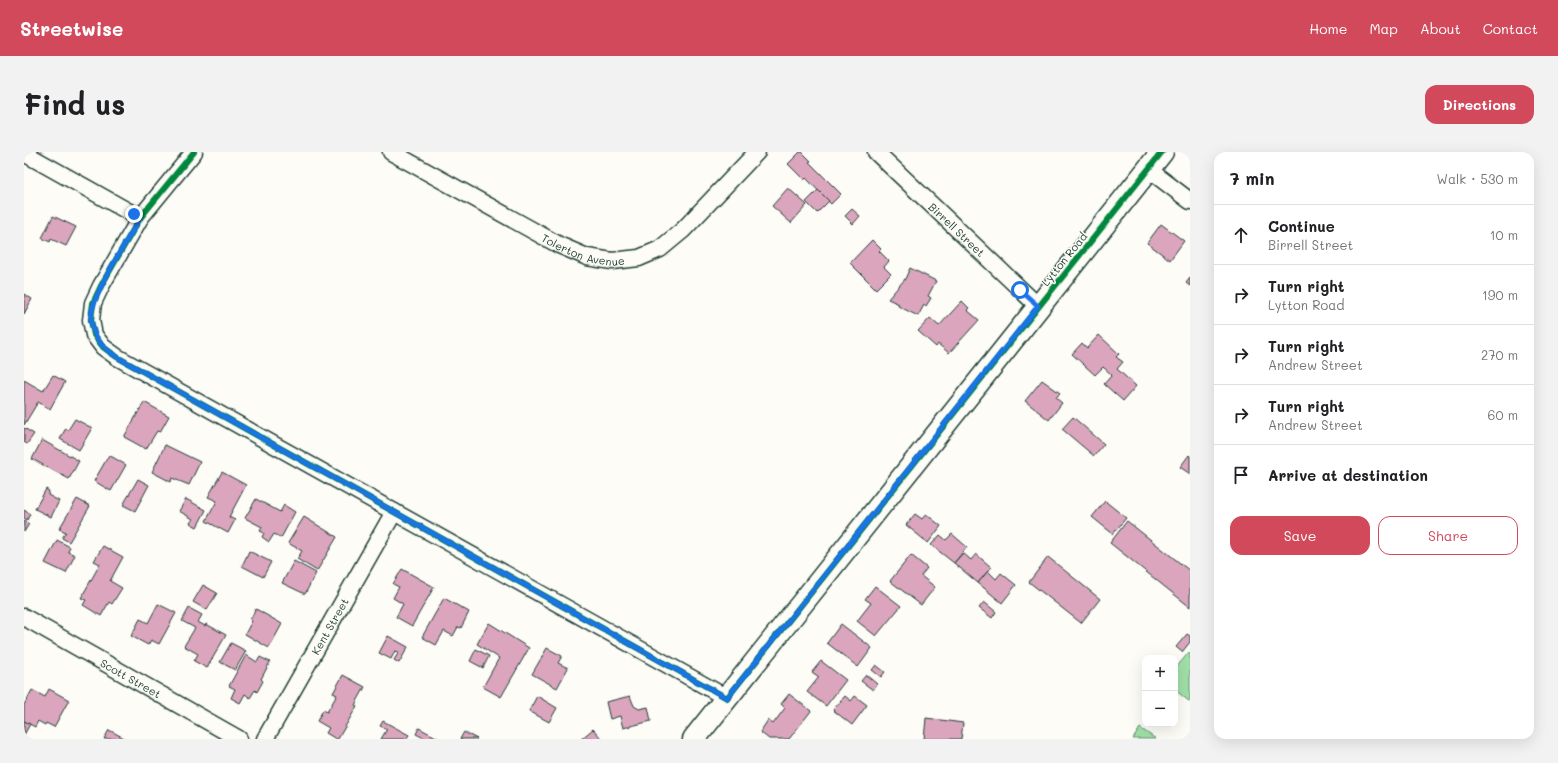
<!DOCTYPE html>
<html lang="en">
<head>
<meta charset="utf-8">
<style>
	:root { --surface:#fff; --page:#f2f2f2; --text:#202124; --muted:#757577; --line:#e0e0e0; --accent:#d1495b }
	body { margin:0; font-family:Mali,sans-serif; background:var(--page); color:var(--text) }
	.controls { position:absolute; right:12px; bottom:12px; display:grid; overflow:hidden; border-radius:8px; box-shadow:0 4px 16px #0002 }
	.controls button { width:36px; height:36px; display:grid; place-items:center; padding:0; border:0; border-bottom:1px solid var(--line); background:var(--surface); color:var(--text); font:20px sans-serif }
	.stop { position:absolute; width:12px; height:12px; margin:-9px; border:3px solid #1a73e8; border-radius:50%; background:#fff }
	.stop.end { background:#1a73e8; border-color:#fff; box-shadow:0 1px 4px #0008 }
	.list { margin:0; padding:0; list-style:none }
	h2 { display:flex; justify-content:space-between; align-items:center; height:52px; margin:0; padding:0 16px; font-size:17px }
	h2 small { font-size:13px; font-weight:400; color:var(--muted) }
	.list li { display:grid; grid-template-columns:26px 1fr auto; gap:12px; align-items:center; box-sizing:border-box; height:60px; padding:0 16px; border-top:1px solid var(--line) }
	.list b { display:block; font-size:15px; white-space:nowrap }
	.list p { margin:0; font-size:13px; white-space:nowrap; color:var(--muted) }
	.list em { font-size:13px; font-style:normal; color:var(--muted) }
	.actions { display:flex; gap:8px; padding:12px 16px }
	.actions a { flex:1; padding:9px 0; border:1px solid var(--accent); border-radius:12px; text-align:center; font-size:14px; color:var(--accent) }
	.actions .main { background:var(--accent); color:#fff }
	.icon { flex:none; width:22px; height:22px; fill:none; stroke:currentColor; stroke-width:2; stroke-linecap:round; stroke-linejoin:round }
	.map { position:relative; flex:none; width:1166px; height:587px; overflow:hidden; border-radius:12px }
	header { display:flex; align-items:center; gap:24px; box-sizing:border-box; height:56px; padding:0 20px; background:var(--accent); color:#fff }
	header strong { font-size:19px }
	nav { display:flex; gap:22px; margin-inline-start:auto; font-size:14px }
	.intro { display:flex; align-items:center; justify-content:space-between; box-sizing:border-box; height:96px; padding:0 24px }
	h1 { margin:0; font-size:28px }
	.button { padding:10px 18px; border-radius:12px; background:var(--accent); color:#fff; font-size:14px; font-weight:700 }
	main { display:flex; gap:24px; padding:0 24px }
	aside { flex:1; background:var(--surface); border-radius:12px; box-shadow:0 4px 16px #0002 }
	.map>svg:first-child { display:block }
</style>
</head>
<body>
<header>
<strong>Streetwise</strong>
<nav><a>Home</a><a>Map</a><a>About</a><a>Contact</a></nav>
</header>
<div class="intro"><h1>Find us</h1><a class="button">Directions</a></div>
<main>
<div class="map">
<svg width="1166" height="587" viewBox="0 0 1166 587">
	<rect width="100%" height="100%" fill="#fdfcf7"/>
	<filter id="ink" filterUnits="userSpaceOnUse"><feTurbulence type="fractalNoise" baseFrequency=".025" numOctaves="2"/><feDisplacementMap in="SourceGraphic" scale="8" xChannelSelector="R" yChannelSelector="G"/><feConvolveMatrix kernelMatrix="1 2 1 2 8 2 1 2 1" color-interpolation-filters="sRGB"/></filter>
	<g filter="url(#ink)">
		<g fill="#a0dfa8" stroke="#608e6e">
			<polygon points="1165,500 1166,501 1166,550 1151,538 1151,517"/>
			<polygon points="1116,576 1132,587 1109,587"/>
		</g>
		<g fill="#dba5bd" stroke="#1f3d34">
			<polygon points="776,0 778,0 787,9 785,10 817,42 807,52 782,26 780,28 764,12"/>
			<polygon points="764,36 783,53 767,71 748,54"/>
			<polygon points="794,38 805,49 793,61 782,50"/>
			<polygon points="828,57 836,64 829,72 821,64"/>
			<polygon points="29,64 52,75 42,94 27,87 26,90 18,86"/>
			<polygon points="1137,72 1160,89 1146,108 1123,91"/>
			<polygon points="848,88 857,97 855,99 865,109 860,115 867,122 852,137 826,111"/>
			<polygon points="886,116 912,129 904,144 907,146 902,154 900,153 894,164 874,154 875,152 864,147 881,127"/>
			<polygon points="1166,126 1166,134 1162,131"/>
			<polygon points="0,142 8,147 0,162"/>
			<polygon points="938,149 945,156 943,158 955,168 925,201 914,192 912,195 894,179 906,166 915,174"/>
			<polygon points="1075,183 1095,202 1092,205 1099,210 1093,217 1112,234 1099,249 1080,232 1088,223 1079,215 1071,223 1048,202 1058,191 1063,196"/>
			<polygon points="29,223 41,230 26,257 14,250 0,273 0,228 19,239"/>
			<polygon points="1018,228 1036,241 1032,246 1038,251 1025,268 1001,249"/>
			<polygon points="120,250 145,264 136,280 133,279 122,297 100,285"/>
			<polygon points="1049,265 1080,292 1070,304 1038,277"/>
			<polygon points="51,267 68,276 55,298 36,287 42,276 44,278"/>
			<polygon points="0,276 10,282 3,292 0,290"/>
			<polygon points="18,288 55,309 45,327 8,307"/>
			<polygon points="141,293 176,310 165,333 148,326 147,330 128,320"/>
			<polygon points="85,303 102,313 87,339 70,329"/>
			<polygon points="1165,303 1166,304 1166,322 1156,315"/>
			<polygon points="198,320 222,333 205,365 211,368 204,381 182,369 193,349 184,345"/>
			<polygon points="114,327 125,333 111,359 99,353"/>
			<polygon points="22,337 25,339 24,343 35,349 27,365 11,357"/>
			<polygon points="53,347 66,354 45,390 38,386 42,380 35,377"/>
			<polygon points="162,347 182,358 173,375 166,371 169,367 155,359"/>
			<polygon points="232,347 256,360 260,353 271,360 257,386 250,382 245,390 238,385 240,381 236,379 238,375 221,366"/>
			<polygon points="1081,349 1102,366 1089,382 1068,365"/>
			<polygon points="0,358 6,362 3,368 0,366"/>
			<polygon points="891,362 898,367 902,362 917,374 904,391 882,373"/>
			<polygon points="280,365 313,385 293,419 273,407 278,399 264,391"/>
			<polygon points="0,369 5,372 0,380"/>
			<polygon points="1103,369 1166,419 1166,455 1086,391"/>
			<polygon points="928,382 943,395 930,411 907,393 916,383 922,388"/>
			<polygon points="33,388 46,395 44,400 51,403 42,421 21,411"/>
			<polygon points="79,394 99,405 86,429 98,436 88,452 85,450 77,464 59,453 62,448 57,446 76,412 70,409"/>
			<polygon points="225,399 247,410 239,425 218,414"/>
			<polygon points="939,401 947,408 952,402 967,415 954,431 930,411"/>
			<polygon points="887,403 903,416 897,424 911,435 897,453 866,429"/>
			<polygon points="1024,405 1076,447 1057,471 1005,430"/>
			<polygon points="270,409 292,421 281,442 258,431"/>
			<polygon points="378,417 410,435 388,474 372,465 379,452 369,446 375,435 369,432"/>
			<polygon points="964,419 972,427 977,421 992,433 978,451 954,431"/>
			<polygon points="179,433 193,441 183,458 169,450"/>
			<polygon points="851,434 877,454 852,484 833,469 847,451 841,447"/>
			<polygon points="420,446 445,460 437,476 434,475 429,484 420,479 412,493 398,485"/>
			<polygon points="960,450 972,460 968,466 955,456"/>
			<polygon points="134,452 152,461 135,492 127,488 124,493 107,484 116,467 124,471"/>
			<polygon points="165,456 178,463 174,470 181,474 182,472 202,483 183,516 170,509 174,502 160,494 171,476 158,469"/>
			<polygon points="232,457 258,472 245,496 221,482 228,469 226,468"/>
			<polygon points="465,471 505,496 477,545 459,535 475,506 453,492"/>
			<polygon points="817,472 848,496 834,515 803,491"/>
			<polygon points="1163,482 1166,484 1166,490 1158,500 1152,495"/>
			<polygon points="364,484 384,495 375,511 370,508 375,500 371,499 367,507 355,501"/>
			<polygon points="207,491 222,499 211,518 196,510"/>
			<polygon points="523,496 538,504 534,511 544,516 533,536 508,522"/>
			<polygon points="452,497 465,504 459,516 446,509"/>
			<polygon points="222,503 233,510 236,505 246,510 237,527 239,529 233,540 231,538 226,546 221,542 216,551 207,546 211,537 205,534"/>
			<polygon points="797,509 822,528 802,554 783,540 795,525 788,520"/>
			<polygon points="852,513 861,520 857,525 848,518"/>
			<polygon points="319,523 341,535 331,553 333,554 314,587 312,587 302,581 305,576 293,569 299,558 303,560 313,543 309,541"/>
			<polygon points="842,523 853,532 849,538 837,529"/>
			<polygon points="25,537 45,548 30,575 22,571 21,573 14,569 11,575 0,569 0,553 8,538 21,545"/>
			<polygon points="765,542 787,559 765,587 745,587 736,580 744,568 749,572 761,556 757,552"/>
			<polygon points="513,544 533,556 525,570 505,559"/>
			<polygon points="606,544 610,554 615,557 624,555 627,569 599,576 596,564 586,567 582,550"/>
			<polygon points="821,544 827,549 831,544 843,553 828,573 809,558"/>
			<polygon points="902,566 939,571 937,587 900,587"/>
			<polygon points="0,569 6,572 0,583"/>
			<polygon points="359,569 385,583 382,587 357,587 363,577 356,574"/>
			<polygon points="395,576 414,586 414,587 399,587 400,586 392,582"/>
			<polygon points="569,577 578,587 557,587"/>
			<polygon points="85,578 102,587 80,587"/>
			<polygon points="440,580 453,587 436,587"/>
		</g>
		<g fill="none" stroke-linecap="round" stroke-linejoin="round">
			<g stroke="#1f3d34" stroke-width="19">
				<g id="street">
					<polyline points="170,0 116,66 77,134 69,151 67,168 70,183 79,195 93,205 703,546"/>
					<path id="s1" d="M367,0L535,93L563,105L588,109L615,106L636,97L659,78L733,0"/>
					<path id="s2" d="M852,0L1014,154"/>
					<polyline points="0,1 116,66"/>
					<polyline points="1124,17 1166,49"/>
					<path id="s3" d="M0,465L215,587"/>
					<path id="s4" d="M241,587L370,360"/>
				</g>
			</g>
			<g stroke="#1f3d34" stroke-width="25">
				<polyline id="secondary" points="670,587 1138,0"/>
			</g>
			<use href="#street" stroke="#fdfcf7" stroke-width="16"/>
			<use href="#secondary" stroke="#fdfcf7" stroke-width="22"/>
			<g stroke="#fdfcf7" stroke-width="8">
				<polyline id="cycleway" points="170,0 116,66 77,134 69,151 67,168 70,183 79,195 93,205 703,546 1138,0"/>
			</g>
			<use href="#cycleway" stroke="#00873e" stroke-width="6"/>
		</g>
	</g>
	<g fill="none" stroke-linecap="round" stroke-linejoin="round" filter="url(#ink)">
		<path stroke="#1a73e8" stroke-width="5" d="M110,62L116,66C105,86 64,148 67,169C70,187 79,196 93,205L703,546L1014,154L996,138"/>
	</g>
	<g text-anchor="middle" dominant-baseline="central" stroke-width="3" stroke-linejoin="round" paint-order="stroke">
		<g font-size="11" fill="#1f3d34" stroke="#fdfcf7">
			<text stroke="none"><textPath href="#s2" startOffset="112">Birrell Street</textPath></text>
			<text stroke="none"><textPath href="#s1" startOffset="217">Tolerton Avenue</textPath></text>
			<text transform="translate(1040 107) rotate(-51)">Lytton Road</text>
			<text stroke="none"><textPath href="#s4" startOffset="130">Kent Street</textPath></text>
			<text stroke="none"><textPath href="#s3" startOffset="123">Scott Street</textPath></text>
		</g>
	</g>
</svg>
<div class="controls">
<button>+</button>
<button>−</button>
</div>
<div class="stop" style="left:996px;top:138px"></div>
<div class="stop end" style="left:110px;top:62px"></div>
</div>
<aside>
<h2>7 min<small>Walk · 530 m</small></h2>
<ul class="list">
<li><svg class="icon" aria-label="ahead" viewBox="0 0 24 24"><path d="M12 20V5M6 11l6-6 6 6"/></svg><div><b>Continue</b><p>Birrell Street</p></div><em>10 m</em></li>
<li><svg class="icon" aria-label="right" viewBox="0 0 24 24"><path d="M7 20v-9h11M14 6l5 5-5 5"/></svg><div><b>Turn right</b><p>Lytton Road</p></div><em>190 m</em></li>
<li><svg class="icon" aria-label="right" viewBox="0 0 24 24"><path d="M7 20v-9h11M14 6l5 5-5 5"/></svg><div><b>Turn right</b><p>Andrew Street</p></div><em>270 m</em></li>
<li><svg class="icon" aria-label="right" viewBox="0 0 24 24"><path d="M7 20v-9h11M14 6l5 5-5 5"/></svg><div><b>Turn right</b><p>Andrew Street</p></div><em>60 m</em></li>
<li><svg class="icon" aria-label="arrive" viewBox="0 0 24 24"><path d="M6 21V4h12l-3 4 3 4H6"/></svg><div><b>Arrive at destination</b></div></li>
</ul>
<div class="actions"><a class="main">Save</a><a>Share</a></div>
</aside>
</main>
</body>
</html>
